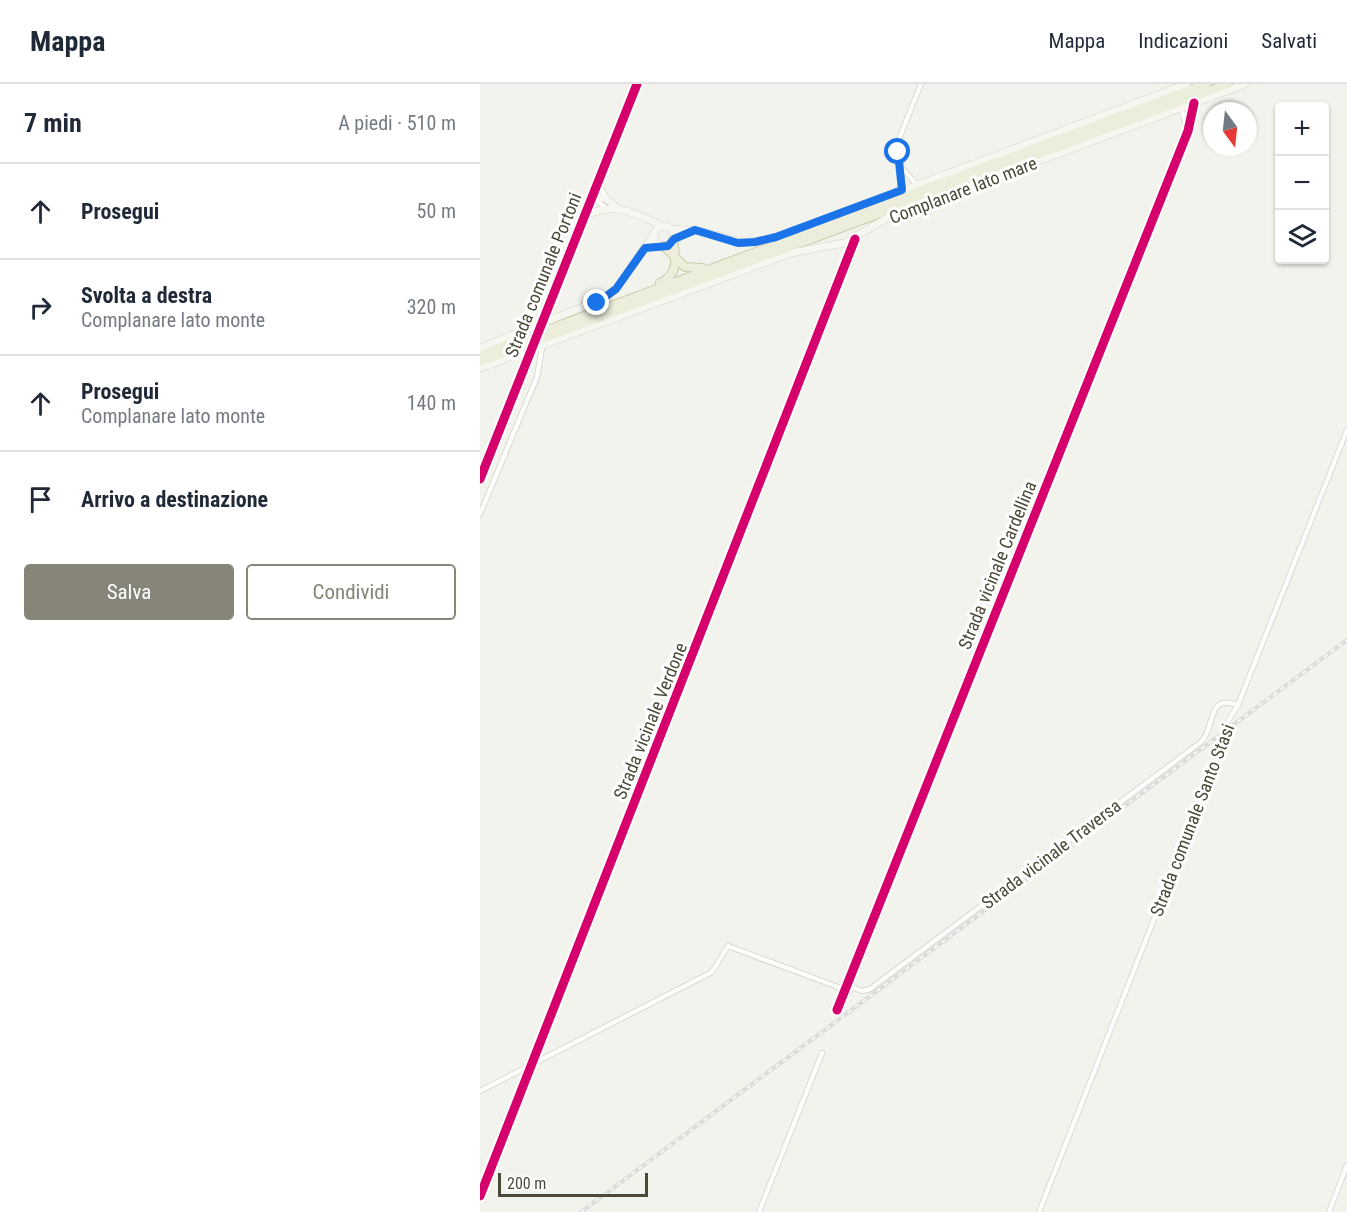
<!DOCTYPE html>
<html lang="it">
<head>
<meta charset="utf-8">
<style>
	:root { --surface:#fff; --page:#f2f2f3; --text:#1f2937; --muted:#747a83; --line:#e0e1e3; --accent:#868578 }
	body { margin:0; font-family:"Roboto Condensed",sans-serif; background:var(--page); color:var(--text) }
	.controls { position:absolute; right:18px; top:18px; display:grid; overflow:hidden; border-radius:6px; box-shadow:0 2px 4px #0004 }
	.controls button { width:54px; height:54px; display:grid; place-items:center; padding:0; border:0; border-bottom:2px solid var(--line); background:var(--surface); color:var(--text); font:30px sans-serif }
	.compass { position:absolute; left:723px; top:18px; width:54px; height:54px; border-radius:50%; background:var(--surface); box-shadow:0 2px 4px #0004; rotate:165deg }
	.scale { position:absolute; left:18px; bottom:15px; width:150px; box-sizing:border-box; padding-left:6px; border:3px solid #4b4a38; border-top:0; font-size:16px; line-height:21px; white-space:nowrap; color:#4b4a38; -webkit-text-stroke:4px #fff; paint-order:stroke }
	.stop { position:absolute; width:18px; height:18px; margin:-14px; border:4px solid #1a73e8; border-radius:50%; background:#fff }
	.stop.end { background:#1a73e8; border-color:#fff; box-shadow:0 2px 6px #0008 }
	.list { margin:0; padding:0; list-style:none }
	h2 { display:flex; justify-content:space-between; align-items:center; height:78px; margin:0; padding:0 24px; font-size:26px }
	h2 small { font-size:20px; font-weight:400; color:var(--muted) }
	.list li { display:grid; grid-template-columns:39px 1fr auto; gap:18px; align-items:center; box-sizing:border-box; height:96px; padding:0 24px; border-top:2px solid var(--line) }
	.list b { display:block; font-size:22px; white-space:nowrap }
	.list p { margin:0; font-size:20px; white-space:nowrap; color:var(--muted) }
	.list em { font-size:20px; font-style:normal; color:var(--muted) }
	.actions { display:flex; gap:12px; padding:18px 24px }
	.actions a { flex:1; padding:14px 0; border:2px solid var(--accent); border-radius:6px; text-align:center; font-size:21px; color:var(--accent) }
	.actions .main { background:var(--accent); color:#fff }
	.icon { flex:none; width:33px; height:33px; fill:none; stroke:currentColor; stroke-width:2; stroke-linecap:round; stroke-linejoin:round }
	.map { position:relative; flex:none; width:867px; height:1128px; overflow:hidden }
	header { display:flex; align-items:center; gap:36px; box-sizing:border-box; height:84px; padding:0 30px; background:var(--surface); border-bottom:2px solid var(--line) }
	header strong { font-size:28px }
	nav { display:flex; gap:33px; margin-inline-start:auto; font-size:21px }
	main { display:flex }
	aside { flex:1; background:var(--surface) }
	.map>svg:first-child { display:block }
</style>
</head>
<body>
<header>
<strong>Mappa</strong>
<nav><a>Mappa</a><a>Indicazioni</a><a>Salvati</a></nav>
</header>
<main>
<aside>
<h2>7 min<small>A piedi · 510 m</small></h2>
<ul class="list">
<li><svg class="icon" aria-label="ahead" viewBox="0 0 24 24"><path d="M12 20V5M6 11l6-6 6 6"/></svg><div><b>Prosegui</b></div><em>50 m</em></li>
<li><svg class="icon" aria-label="right" viewBox="0 0 24 24"><path d="M7 20v-9h11M14 6l5 5-5 5"/></svg><div><b>Svolta a destra</b><p>Complanare lato monte</p></div><em>320 m</em></li>
<li><svg class="icon" aria-label="ahead" viewBox="0 0 24 24"><path d="M12 20V5M6 11l6-6 6 6"/></svg><div><b>Prosegui</b><p>Complanare lato monte</p></div><em>140 m</em></li>
<li><svg class="icon" aria-label="arrive" viewBox="0 0 24 24"><path d="M6 21V4h12l-3 4 3 4H6"/></svg><div><b>Arrivo a destinazione</b></div></li>
</ul>
<div class="actions"><a class="main">Salva</a><a>Condividi</a></div>
</aside>
<div class="map">
<svg width="867" height="1128" viewBox="0 0 867 1128">
	<rect width="100%" height="100%" fill="#f3f3ee"/>
	<g fill="none" stroke-linecap="round" stroke-linejoin="round">
		<g stroke="#d1d1cb" stroke-width="6">
			<g id="street">
				<polyline points="701,24 707,44"/>
				<polyline points="422,84 437,101"/>
				<polyline points="118,98 126,114"/>
				<polyline points="422,106 419,55 441,0"/>
				<polyline points="125,123 112,114 157,0"/>
				<polyline points="0,430 57,293 62,264"/>
				<path d="M368,902L382,907L390,905L721,658C737,642 725,610 758,621"/>
				<polyline points="357,926 708,47 714,19"/>
				<polyline points="0,1007 232,888 248,862 366,906"/>
				<polyline points="0,1112 375,155"/>
				<polyline points="279,1128 342,969"/>
				<polyline points="559,1128 742,662 745,642 758,621 867,346"/>
				<polyline points="849,1128 867,1081"/>
			</g>
		</g>
		<g stroke="#d3d4c6" stroke-width="8">
			<g id="secondary">
				<path d="M104,132C139,117 150,128 183,142"/>
				<circle cx="184" cy="152" r="10"/>
				<polyline points="191,145 221,147 264,159 296,154 707,0"/>
				<polyline points="66,227 112,114 126,114 137,124"/>
				<polyline points="0,264 123,215 138,202 173,152"/>
				<polyline points="0,284 311,169 364,159 409,133 765,0"/>
				<polyline points="0,395 45,281"/>
			</g>
		</g>
		<g stroke="#cbcaa9" stroke-width="10">
			<g id="highway">
				<polyline points="184,162 205,183 222,184"/>
				<path d="M180,199C199,191 196,174 193,156"/>
				<polyline points="0,271 726,0"/>
				<polyline points="0,278 748,0"/>
			</g>
		</g>
		<use href="#street" stroke="#fdfdfc" stroke-width="4.5"/>
		<use href="#secondary" stroke="#f7f7f1" stroke-width="7"/>
		<use href="#highway" stroke="#ededdb" stroke-width="8"/>
		<g stroke="#dbdbda" stroke-width="4">
			<polyline id="rail" points="101,1128 867,556"/>
		</g>
		<use href="#rail" stroke="#fff" stroke-width="1.5" stroke-dasharray="4.5" stroke-linecap="butt"/>
		<g stroke="#d3d4c6" stroke-width="8" stroke-linecap="butt">
			<polyline id="secondary-bridge" points="45,281 66,227"/>
		</g>
		<use href="#secondary-bridge" stroke="#f7f7f1" stroke-width="7"/>
		<g stroke="#fff" stroke-width="13">
			<g id="cycleway">
				<polyline points="0,395 157,0"/>
				<polyline points="357,926 708,47 714,19"/>
				<polyline points="0,1112 375,155"/>
			</g>
		</g>
		<use href="#cycleway" stroke="#d6006c" stroke-width="9"/>
	</g>
	<g fill="none" stroke-linecap="round" stroke-linejoin="round">
		<polyline stroke="#1a73e8" stroke-width="8" points="117,219 136,205 165,164 188,162 194,155 215,146 258,159 275,158 296,153 422,106 418,68"/>
	</g>
	<g text-anchor="middle" dominant-baseline="central" stroke-width="6" stroke-linejoin="round" paint-order="stroke">
		<g font-size="18" fill="#4b4a38" stroke="#fff">
			<text transform="translate(483 106) rotate(-21)">Complanare lato mare</text>
			<text transform="translate(63 191) rotate(-68)">Strada comunale Portoni</text>
			<text transform="translate(517 481) rotate(-68)">Strada vicinale Cardellina</text>
			<text transform="translate(170 637) rotate(-68)">Strada vicinale Verdone</text>
			<text transform="translate(712 736) rotate(-69)">Strada comunale Santo Stasi</text>
			<text transform="translate(571 770) rotate(-37)">Strada vicinale Traversa</text>
		</g>
	</g>
</svg>
<div class="controls">
<button>+</button>
<button>−</button>
<button><svg class="icon" aria-label="layers" viewBox="0 0 24 24"><path d="M12 4l9 5-9 5-9-5zM3 14l9 5 9-5"/></svg></button>
</div>
<svg class="compass" viewBox="-18 -18 36 36"><path d="M0-13l5 13h-10z" fill="#e53935"/><path d="M0 13l5-13h-10z" fill="#747a83"/></svg>
<div class="scale">200 m</div>
<div class="stop" style="left:418px;top:68px"></div>
<div class="stop end" style="left:117px;top:219px"></div>
</div>
</main>
</body>
</html>
